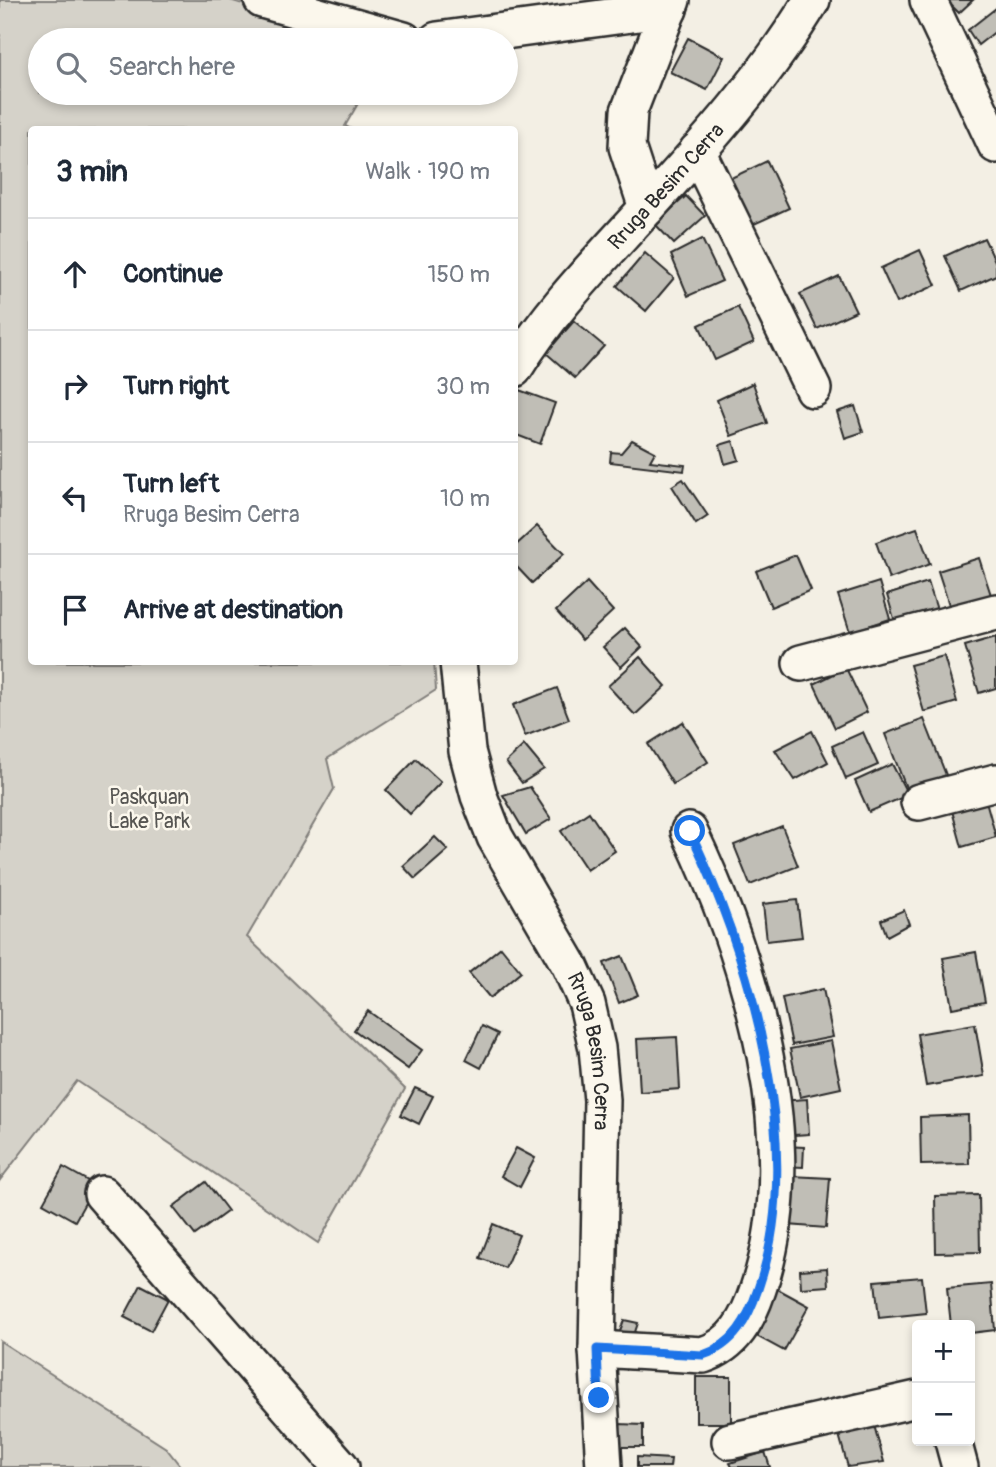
<!DOCTYPE html>
<html lang="en">
<head>
<meta charset="utf-8">
<style>
	:root { --surface:#fff; --page:#f6f6f7; --text:#1f2937; --muted:#747a83; --line:#e0e1e3 }
	body { margin:0; font-family:Pangolin,sans-serif; background:var(--page); color:var(--text) }
	.controls { position:absolute; right:21px; bottom:21px; display:grid; overflow:hidden; border-radius:7px; box-shadow:0 4px 10px #0003 }
	.controls button { width:63px; height:63px; display:grid; place-items:center; padding:0; border:0; border-bottom:2px solid var(--line); background:var(--surface); color:var(--text); font:35px sans-serif }
	.stop { position:absolute; width:21px; height:21px; margin:-16px; border:5px solid #1a73e8; border-radius:50%; background:#fff }
	.stop.end { background:#1a73e8; border-color:#fff; box-shadow:0 2px 7px #0008 }
	.list { margin:0; padding:0; list-style:none }
	h2 { display:flex; justify-content:space-between; align-items:center; height:91px; margin:0; padding:0 28px; font-size:30px }
	h2 small { font-size:23px; font-weight:400; color:var(--muted) }
	.list li { display:grid; grid-template-columns:46px 1fr auto; gap:21px; align-items:center; box-sizing:border-box; height:112px; padding:0 28px; border-top:2px solid var(--line) }
	.list b { display:block; font-size:26px; white-space:nowrap }
	.list p { margin:0; font-size:23px; white-space:nowrap; color:var(--muted) }
	.list em { font-size:23px; font-style:normal; color:var(--muted) }
	.icon { flex:none; width:38px; height:38px; fill:none; stroke:currentColor; stroke-width:2; stroke-linecap:round; stroke-linejoin:round }
	.map { position:relative; flex:none; width:996px; height:1467px; overflow:hidden }
	.search { position:absolute; background:var(--surface); box-shadow:0 4px 10px #0003; left:28px; top:28px; width:490px; height:77px; display:flex; align-items:center; gap:18px; box-sizing:border-box; padding:0 24px; border-radius:38px; color:var(--muted); font-size:26px }
	.panel { position:absolute; background:var(--surface); box-shadow:0 4px 10px #0003; left:28px; top:126px; width:490px; height:539px; border-radius:7px }
	.map>svg:first-child { display:block }
</style>
</head>
<body>
<div class="map">
<svg width="996" height="1467" viewBox="0 0 996 1467">
	<rect width="100%" height="100%" fill="#f3efe4"/>
	<filter id="ink" filterUnits="userSpaceOnUse"><feTurbulence type="fractalNoise" baseFrequency=".0143" numOctaves="2"/><feDisplacementMap in="SourceGraphic" scale="14" xChannelSelector="R" yChannelSelector="G"/><feConvolveMatrix kernelMatrix="1 2 1 2 8 2 1 2 1" color-interpolation-filters="sRGB"/></filter>
	<g filter="url(#ink)">
		<g fill="#d5d2c9" stroke="#807e7a" stroke-width="2">
			<polygon points="0,0 230,0 358,40 40,40 40,93 364,93 345,126 351,129 32,130 32,662 434,662 436,690 327,759 334,789 247,937 405,1089 318,1243 77,1081 0,1180"/>
			<polygon points="0,1341 166,1448 181,1467 0,1467"/>
		</g>
		<g fill="#c0beb6" stroke="#2b2b2b" stroke-width="2">
			<polygon points="946,0 973,0 959,13"/>
			<polygon points="996,8 996,31 978,45 968,30"/>
			<polygon points="688,38 724,57 707,90 670,72"/>
			<polygon points="767,161 789,208 752,225 731,178"/>
			<polygon points="686,196 705,216 674,244 655,224"/>
			<polygon points="984,238 996,263 996,275 961,291 945,256"/>
			<polygon points="702,239 722,281 688,296 671,255"/>
			<polygon points="920,250 936,285 897,303 881,268"/>
			<polygon points="645,253 674,278 646,311 617,286"/>
			<polygon points="839,276 856,311 817,329 800,294"/>
			<polygon points="738,307 754,342 715,360 699,325"/>
			<polygon points="574,321 604,346 575,378 546,353"/>
			<polygon points="753,383 767,423 731,436 717,400"/>
			<polygon points="519,390 555,403 540,444 514,434 514,402"/>
			<polygon points="855,406 863,432 845,438 837,412"/>
			<polygon points="632,440 655,452 650,461 685,465 684,471 610,462 611,452 621,453"/>
			<polygon points="733,441 739,460 725,464 720,445"/>
			<polygon points="683,479 708,516 696,524 672,486"/>
			<polygon points="537,526 564,554 532,583 514,564 514,547"/>
			<polygon points="917,528 930,564 889,579 876,542"/>
			<polygon points="796,555 811,590 771,607 756,571"/>
			<polygon points="979,558 991,595 950,608 938,571"/>
			<polygon points="587,582 613,611 582,640 556,611"/>
			<polygon points="879,582 890,619 850,632 838,595"/>
			<polygon points="928,582 940,619 898,632 887,595"/>
			<polygon points="625,628 642,647 621,667 603,647"/>
			<polygon points="996,637 996,688 979,693 965,646"/>
			<polygon points="944,656 957,702 924,712 910,665"/>
			<polygon points="640,657 666,686 635,715 608,686"/>
			<polygon points="846,668 867,712 835,728 814,684"/>
			<polygon points="557,688 569,719 525,736 513,705"/>
			<polygon points="924,719 946,775 907,790 885,734"/>
			<polygon points="683,722 708,762 673,784 648,744"/>
			<polygon points="812,731 828,762 795,780 775,750"/>
			<polygon points="863,732 878,765 846,779 832,746"/>
			<polygon points="524,745 544,769 522,783 506,762"/>
			<polygon points="416,759 441,782 410,814 386,790"/>
			<polygon points="892,764 908,795 869,812 855,781"/>
			<polygon points="530,787 551,819 526,834 503,795"/>
			<polygon points="983,790 996,837 962,847 949,800"/>
			<polygon points="589,812 615,851 587,870 561,831"/>
			<polygon points="782,826 798,866 750,885 734,845"/>
			<polygon points="435,837 448,850 415,879 403,866"/>
			<polygon points="797,900 802,937 767,941 763,904"/>
			<polygon points="904,910 909,924 887,936 881,920"/>
			<polygon points="501,947 521,972 490,998 469,973"/>
			<polygon points="976,952 985,1002 952,1008 943,958"/>
			<polygon points="622,956 638,995 619,1003 604,963"/>
			<polygon points="823,989 833,1037 792,1045 782,998"/>
			<polygon points="368,1011 422,1050 408,1069 354,1030"/>
			<polygon points="975,1024 984,1076 926,1086 917,1034"/>
			<polygon points="482,1026 498,1034 481,1068 466,1060"/>
			<polygon points="677,1037 680,1089 640,1092 637,1039"/>
			<polygon points="831,1041 841,1088 800,1097 790,1049"/>
			<polygon points="415,1088 433,1096 419,1124 401,1115"/>
			<polygon points="807,1099 809,1134 780,1136 779,1101"/>
			<polygon points="968,1115 969,1164 921,1165 920,1117"/>
			<polygon points="784,1146 804,1147 803,1167 782,1166"/>
			<polygon points="516,1148 535,1158 520,1187 501,1176"/>
			<polygon points="63,1167 95,1185 75,1221 43,1203"/>
			<polygon points="791,1176 830,1178 826,1228 788,1225"/>
			<polygon points="206,1182 228,1211 195,1235 173,1207"/>
			<polygon points="979,1195 980,1252 936,1253 935,1196"/>
			<polygon points="493,1224 519,1235 505,1268 480,1258"/>
			<polygon points="827,1268 828,1286 801,1288 800,1270"/>
			<polygon points="922,1277 926,1313 879,1318 875,1281"/>
			<polygon points="991,1284 995,1330 970,1333 970,1325 951,1325 947,1288"/>
			<polygon points="141,1285 168,1299 151,1331 124,1317"/>
			<polygon points="776,1288 809,1306 784,1351 751,1333"/>
			<polygon points="624,1320 638,1323 634,1335 620,1331"/>
			<rect x="696" y="1377" width="35" height="46"/>
			<polygon points="871,1414 884,1462 848,1467 836,1424"/>
			<polygon points="619,1424 643,1425 643,1447 619,1447"/>
			<polygon points="765,1452 770,1467 732,1467 730,1463"/>
			<polygon points="637,1457 671,1459 670,1467 637,1467"/>
		</g>
		<g fill="none" stroke-linecap="round" stroke-linejoin="round">
			<g stroke="#2b2b2b" stroke-width="40">
				<g id="minor">
					<polyline points="262,0 404,40"/>
					<polyline points="928,0 996,145"/>
					<polyline points="437,40 669,9"/>
					<polyline points="697,151 813,389"/>
					<polyline points="647,208 627,147 629,111 672,0"/>
					<path id="s1" d="M514,369C551,309 599,261 646,209C706,143 766,77 812,0"/>
					<path id="s2" d="M458,662L467,751L479,796L495,837L570,966L587,1004L597,1048L602,1100L597,1349L604,1467"/>
					<polyline points="801,663 996,612"/>
					<polyline points="919,802 996,782"/>
					<polyline points="102,1194 341,1467"/>
					<path d="M597,1349L703,1355C734,1345 748,1319 758,1289C807,1149 751,961 689,831"/>
					<polyline points="730,1441 917,1399"/>
					<polyline points="953,1441 960,1467"/>
				</g>
			</g>
			<use href="#minor" stroke="#fbf7ec" stroke-width="35"/>
		</g>
	</g>
	<g fill="none" stroke-linecap="round" stroke-linejoin="round" filter="url(#ink)">
		<path stroke="#1a73e8" stroke-width="9" d="M599,1398L597,1349L703,1355C734,1345 748,1319 758,1289C807,1149 751,961 690,831"/>
	</g>
	<g text-anchor="middle" dominant-baseline="central" stroke-width="5" stroke-linejoin="round" paint-order="stroke">
		<g font-size="21" fill="#2b2b2b" stroke="#fbf7ec">
			<text stroke="none"><textPath href="#s1" startOffset="238">Rruga Besim Cerra</textPath></text>
			<text stroke="none"><textPath href="#s2" startOffset="418">Rruga Besim Cerra</textPath></text>
		</g>
		<g font-size="21" fill="#565552" stroke="#fbf7ec">
			<text x="149" y="797">Paskquan<tspan x="149" dy="24">Lake Park</tspan></text>
		</g>
	</g>
</svg>
<div class="controls">
<button>+</button>
<button>−</button>
</div>
<div class="stop" style="left:690px;top:831px"></div>
<div class="stop end" style="left:599px;top:1398px"></div>
<div class="search"><svg class="icon" aria-label="search" viewBox="0 0 24 24"><circle cx="10" cy="10" r="6"/><path d="M15 15l6 6"/></svg>Search here</div>
<section class="panel">
<h2>3 min<small>Walk · 190 m</small></h2>
<ul class="list">
<li><svg class="icon" aria-label="ahead" viewBox="0 0 24 24"><path d="M12 20V5M6 11l6-6 6 6"/></svg><div><b>Continue</b></div><em>150 m</em></li>
<li><svg class="icon" aria-label="right" viewBox="0 0 24 24"><path d="M7 20v-9h11M14 6l5 5-5 5"/></svg><div><b>Turn right</b></div><em>30 m</em></li>
<li><svg class="icon" aria-label="left" viewBox="0 0 24 24"><path d="M17 20v-9H6M10 6l-5 5 5 5"/></svg><div><b>Turn left</b><p>Rruga Besim Cerra</p></div><em>10 m</em></li>
<li><svg class="icon" aria-label="arrive" viewBox="0 0 24 24"><path d="M6 21V4h12l-3 4 3 4H6"/></svg><div><b>Arrive at destination</b></div></li>
</ul>
</section>
</div>
</body>
</html>
